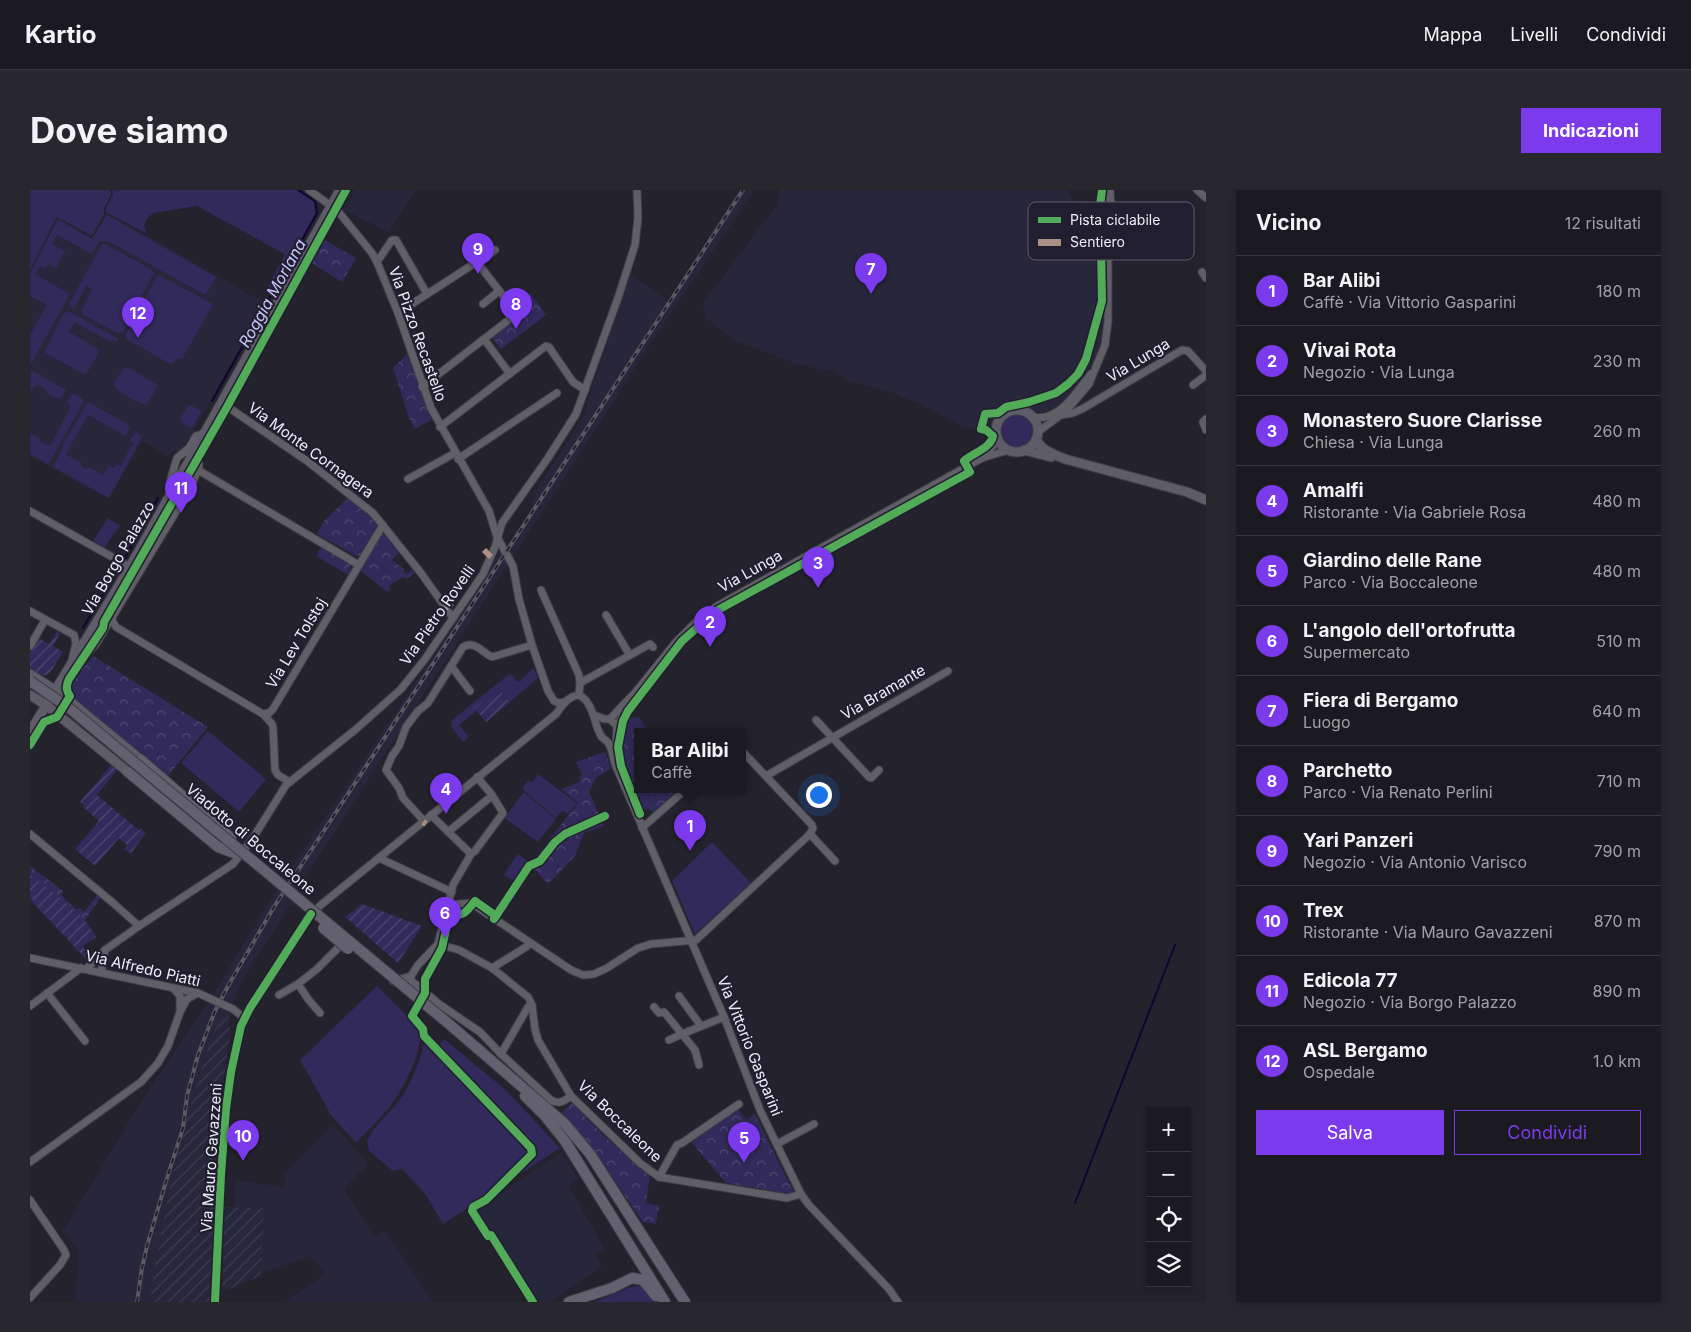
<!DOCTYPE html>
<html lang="it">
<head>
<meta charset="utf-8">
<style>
	:root { --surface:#1b1a21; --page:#28272e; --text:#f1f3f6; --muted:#a0a1a5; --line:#39383f; --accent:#7c3aed }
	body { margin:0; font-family:Inter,sans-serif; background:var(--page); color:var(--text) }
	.controls { position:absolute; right:15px; bottom:15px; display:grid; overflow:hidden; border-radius:0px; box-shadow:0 2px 8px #0003 }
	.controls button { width:45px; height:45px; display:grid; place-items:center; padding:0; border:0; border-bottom:1px solid var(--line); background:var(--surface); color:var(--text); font:25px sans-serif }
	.you { position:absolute; left:788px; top:604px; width:18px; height:18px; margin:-12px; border:4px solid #fff; border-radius:50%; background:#1a73e8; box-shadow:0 0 0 8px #1a73e833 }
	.badge { display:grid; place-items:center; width:32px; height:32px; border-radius:50%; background:var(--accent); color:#fff; font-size:16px; font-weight:700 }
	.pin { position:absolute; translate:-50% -41px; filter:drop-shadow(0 1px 2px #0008) }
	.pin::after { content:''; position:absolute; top:26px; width:18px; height:15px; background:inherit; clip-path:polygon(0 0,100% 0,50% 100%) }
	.popup { position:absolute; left:604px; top:538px; width:112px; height:65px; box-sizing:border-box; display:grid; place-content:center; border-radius:0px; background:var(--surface); filter:drop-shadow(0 1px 4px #0005); font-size:16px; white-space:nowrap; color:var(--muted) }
	.popup b { font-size:19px; color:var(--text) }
	.popup::after { content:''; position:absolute; left:50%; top:100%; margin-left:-10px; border:10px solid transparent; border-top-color:var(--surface) }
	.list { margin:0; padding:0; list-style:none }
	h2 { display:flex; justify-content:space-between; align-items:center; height:65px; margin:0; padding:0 20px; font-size:21px }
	h2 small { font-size:16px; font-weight:400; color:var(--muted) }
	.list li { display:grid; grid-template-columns:32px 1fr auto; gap:15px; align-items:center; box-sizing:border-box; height:70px; padding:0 20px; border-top:1px solid var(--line) }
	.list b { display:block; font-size:19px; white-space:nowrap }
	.list p { margin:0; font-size:16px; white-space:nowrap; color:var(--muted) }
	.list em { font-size:16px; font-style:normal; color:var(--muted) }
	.actions { display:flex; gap:10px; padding:15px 20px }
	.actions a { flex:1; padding:11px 0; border:1px solid var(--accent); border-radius:0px; text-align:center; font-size:18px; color:var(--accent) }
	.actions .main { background:var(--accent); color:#fff }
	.icon { flex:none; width:28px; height:28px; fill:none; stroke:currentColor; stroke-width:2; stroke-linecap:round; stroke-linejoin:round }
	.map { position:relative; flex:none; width:1176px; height:1112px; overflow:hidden; border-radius:0px }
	header { display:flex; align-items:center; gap:30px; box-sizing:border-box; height:70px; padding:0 25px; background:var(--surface); border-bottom:1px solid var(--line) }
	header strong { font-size:24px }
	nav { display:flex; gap:28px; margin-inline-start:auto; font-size:18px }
	.intro { display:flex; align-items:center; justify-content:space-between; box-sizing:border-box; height:120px; padding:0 30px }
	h1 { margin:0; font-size:35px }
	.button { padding:12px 22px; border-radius:0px; background:var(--accent); color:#fff; font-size:18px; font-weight:700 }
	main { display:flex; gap:30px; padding:0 30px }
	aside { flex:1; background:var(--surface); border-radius:0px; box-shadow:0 2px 8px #0003 }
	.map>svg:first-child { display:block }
</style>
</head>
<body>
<header>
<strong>Kartio</strong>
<nav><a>Mappa</a><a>Livelli</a><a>Condividi</a></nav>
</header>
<div class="intro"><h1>Dove siamo</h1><a class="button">Indicazioni</a></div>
<main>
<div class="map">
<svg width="1176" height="1112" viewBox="0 0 1176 1112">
	<defs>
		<pattern id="industrial-furrows" width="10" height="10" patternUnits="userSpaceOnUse" patternTransform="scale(1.25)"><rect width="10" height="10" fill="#28263b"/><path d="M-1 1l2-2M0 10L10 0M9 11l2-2" fill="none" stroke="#3d3b4e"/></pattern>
		<pattern id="park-crowns" width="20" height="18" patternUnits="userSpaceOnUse" patternTransform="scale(1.25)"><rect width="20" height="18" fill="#312a5a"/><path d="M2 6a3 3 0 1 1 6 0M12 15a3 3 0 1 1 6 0" fill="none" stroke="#4f4972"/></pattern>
		<pattern id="garden-furrows" width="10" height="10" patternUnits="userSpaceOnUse" patternTransform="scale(1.25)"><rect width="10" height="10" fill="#312a5a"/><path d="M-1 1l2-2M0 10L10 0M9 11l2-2" fill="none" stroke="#4f4972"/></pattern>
	</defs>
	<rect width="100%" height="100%" fill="#24222c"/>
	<g fill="#28263b">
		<polygon points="325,0 386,0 359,42 315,20"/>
		<polygon points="708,0 724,0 624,149 267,700 272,705 263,717 260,715 210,795 199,825 200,846 189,920 180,1112 45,1112 49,1060 33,1041 110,913 183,804 254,688 396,477 468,365 479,353 503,318 500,315 506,305 504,303 553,227 571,170 601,85 639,111"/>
		<polygon points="750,0 1037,0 1072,57 1074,121 1072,153 1067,169 1042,204 1019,222 1006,222 993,217 982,215 974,218 968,227 960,247 955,243 933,237 892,215 863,203 819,191 804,182 767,174 703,150 677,129 672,114 746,16"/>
		<polygon points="77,23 235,113 153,260 141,263 139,267 112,251 79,309 0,266 0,81 28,28 62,48"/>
		<polygon points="303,935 338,974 314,999 345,1048 355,1040 403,1112 254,1112 295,1084 280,1066 231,1083 234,1018 204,1017 205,990 254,997 256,994 253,984"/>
		<polygon points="531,963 549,989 539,996 575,1059 565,1065 572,1077 520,1112 505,1112 447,1019"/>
	</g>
	<g fill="url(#industrial-furrows)">
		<polygon points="192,821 199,825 200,846 189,920 180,1112 120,1112 126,1069 146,966 177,861"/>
		<polygon points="194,1017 234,1018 231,1086 192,1102"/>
	</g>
	<g fill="#312a5a">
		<polygon points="0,0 80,0 81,5 74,18 74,24 62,46 27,27 0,80"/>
		<polygon points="82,0 267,0 284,12 286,23 241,103 236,100 255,64 167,16 124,23 118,27 114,35 117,44 76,22 76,18 83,5"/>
		<polygon points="77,25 186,87 175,105 78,51 70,51 62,64 27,45 22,54 35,61 26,78 18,74 15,78 10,76 5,84 40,104 2,172 0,173 0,145 17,115 0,106 0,83 28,29 62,49"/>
		<polygon points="72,54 75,54 122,80 124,83 93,142 87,143 52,124 51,121 62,99 56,96 45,117 42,118 38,116"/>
		<polygon points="129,85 183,114 152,169 148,168 143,173 138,173 97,149 95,146 126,88"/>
		<polygon points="39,121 88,149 87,152 82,150 81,152 44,132 39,142 70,160 56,185 15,163 15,161 33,124"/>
		<path d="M94,178H99L128,195L117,215H115C105,210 87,204 84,193Z"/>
		<polygon points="1,180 36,200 30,210 15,202 16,200 8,195 5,196 0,201"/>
		<polygon points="45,204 53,209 53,213 19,273 17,274 0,264 0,243 10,249 9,251 20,256 41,216 37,213 41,205"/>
		<polygon points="58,212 99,235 100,239 98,239 96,244 96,246 58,225 36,264 52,274 51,276 57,279 59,277 73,285 78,276 84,278 87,274 90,276 104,252 100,250 106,242 112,247 79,308 23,277 33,257 32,256"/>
		<polygon points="158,215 162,216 172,221 162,238 153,233 150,229"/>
		<circle cx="987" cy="240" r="17"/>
		<polygon points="78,328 90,336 74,358 63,350"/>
		<polygon points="504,478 508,488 480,512 468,498 445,519 446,521 429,535 439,547 433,552 421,537 422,530 478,485 482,485 488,492"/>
		<polygon points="178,541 236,589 209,622 151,573"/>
		<polygon points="508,584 547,613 538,624 532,621 526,628 492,599 498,590 502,593"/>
		<polygon points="494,602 526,629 508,652 474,628"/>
		<polygon points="682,652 721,693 665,744 642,691"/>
		<polygon points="487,664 498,671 486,692 474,685"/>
		<path d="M347,796L390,839C393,858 378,889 368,905C357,923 340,938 326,953L301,925L270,870Z"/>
		<path d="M414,849L476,900L530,958L413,1034L396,1005L372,979L363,981L339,961L337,951C345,934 360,923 371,908C383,890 390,870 395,850L405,861Z"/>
		<polygon points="611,1096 624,1112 565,1112 600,1097"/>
	</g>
	<g fill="url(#park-crowns)">
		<polygon points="293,49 326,68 312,92 280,72"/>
		<polygon points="500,103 516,125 471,159 462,148 492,124 492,118 490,112"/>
		<polygon points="377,164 398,222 399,223 401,230 385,239 379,228 363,178"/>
		<polygon points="319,307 344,330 347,338 331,365 326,366 287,344 294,331"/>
		<polygon points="352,344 356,345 370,361 362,370 374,379 375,384 383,380 385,383 376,389 373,387 359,396 361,399 357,402 330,380"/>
		<polygon points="292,356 320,373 321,380 318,385 286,366"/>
		<polygon points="63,466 178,537 136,588 43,510 39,496"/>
		<path d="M598,527L610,528L618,542H608V600H647L624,623L618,619L611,620C596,585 582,564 598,527Z"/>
		<polygon points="575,562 581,578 566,588 559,602 574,636 554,643 545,666 518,694 500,674 548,613 531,599 551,591 549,587 552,585 546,572"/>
		<polygon points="0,676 33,701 31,705 47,720 50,718 54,722 67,705 70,708 55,730 66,746 53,756 59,765 55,768 0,710"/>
		<polygon points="542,913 575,947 620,984 616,1013 629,1016 626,1034 613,1032 561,957 531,923"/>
		<polygon points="708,919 716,930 725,924 765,1005 696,993 661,952"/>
	</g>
	<g fill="url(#garden-furrows)">
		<path d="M27,441L30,443L23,456L33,462L20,483C13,489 6,482 0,478V464L9,448L19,454Z"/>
		<polygon points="468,498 480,512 456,532 444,518"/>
		<polygon points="82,574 88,579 67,605 109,640 111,639 116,643 101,663 94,659 97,655 89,648 65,676 45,659 69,631 53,617 54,615 50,612"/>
		<polygon points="0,685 34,711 52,727 66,747 52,756 60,766 58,771 7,716 0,705"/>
		<polygon points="332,714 392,736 368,773 315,727"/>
	</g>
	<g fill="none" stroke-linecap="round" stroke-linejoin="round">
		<g stroke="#110333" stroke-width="2">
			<polyline points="182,211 287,23 285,11 268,0"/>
			<polyline points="94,370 128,308"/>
			<polyline points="53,438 90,376"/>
			<polyline points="1045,1013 1145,755"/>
		</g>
		<g stroke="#3f3e45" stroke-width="9">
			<g id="minor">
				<polyline points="279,0 307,20 342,63 347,72 368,123 401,218 459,321 467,347 483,376 489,409 502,455 518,501 524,511 529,513 535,512"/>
				<polyline points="1167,0 1176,8"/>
				<polyline points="1075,63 1073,52 1063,34 1064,29 1071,21 1076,0"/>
				<polyline points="347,72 362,50 366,50 397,104"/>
				<polyline points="1172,82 1176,88"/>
				<polyline points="453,114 469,101"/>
				<polyline points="368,123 442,75 447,74 465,60"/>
				<polyline points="454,149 480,184"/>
				<polyline points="1163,195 1176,185"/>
				<polyline points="392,197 485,125 485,121 450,76 447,74"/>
				<polyline points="192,213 277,271 343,323 391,383 423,428"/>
				<polyline points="1031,225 1043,223 1052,219 1152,160 1158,161 1176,181"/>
				<path d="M1003,227C1029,233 1047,201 1061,184"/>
				<polyline points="1176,229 1173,232 1176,240"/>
				<polyline points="410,237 516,156 519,157 543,192 555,200"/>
				<polyline points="1008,242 1036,221 1059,194 1075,155 1078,131 1078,52 1081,24 1080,0"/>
				<polyline points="952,268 964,255 968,247"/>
				<polyline points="428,269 527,203"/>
				<polyline points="168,280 329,375"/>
				<path d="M149,284L154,287H161C173,280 171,266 158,263"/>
				<polyline points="378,289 425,263"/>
				<polyline points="139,305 141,288 147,268 159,258 166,246 175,243"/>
				<polyline points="0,321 100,377"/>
				<polyline points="511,400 549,485 550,493"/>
				<polyline points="0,421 44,445 46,453 42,470"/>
				<polyline points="576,425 599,464"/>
				<polyline points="82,427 83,432 86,437 233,524 242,534 243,537 245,580 248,585 260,592"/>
				<polyline points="0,456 15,430"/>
				<polyline points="43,470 57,464 66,454 144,325 163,292 167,282"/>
				<polyline points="421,476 440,501"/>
				<path d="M549,505C564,513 563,532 571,546C573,549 577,550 579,554C584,564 583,573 589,583L694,827L730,920L771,1004L779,1015L859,1099L868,1112"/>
				<polyline points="549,505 550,493 620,454 623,457"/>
				<polyline points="233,524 239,523 243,519 353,335"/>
				<polyline points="564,525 574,529 580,529 587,536 586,556 588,576"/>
				<polyline points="580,529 594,514 604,504 646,452 671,427 689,415 952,268 979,260"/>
				<polyline points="786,530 839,587 841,588 849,580"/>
				<polyline points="587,536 600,512"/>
				<polyline points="736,586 918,481"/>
				<polyline points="401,625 441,664"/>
				<path d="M394,631L373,608L369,598L356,580L362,566L369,556L376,537L388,521L398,513L433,457C444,450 452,462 462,467L502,455"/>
				<polyline points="612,638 655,600"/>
				<polyline points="418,642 458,609"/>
				<polyline points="0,644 82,712 109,736"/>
				<polyline points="780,644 805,671"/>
				<polyline points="349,668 422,702"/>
				<polyline points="419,715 441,713 541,780 553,785 564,784 577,778 608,758 621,754 666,750 780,644 783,638 782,635 712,561"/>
				<polyline points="408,754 429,760 462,778 498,807 502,815 505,839 508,850 541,906 610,973 629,987 757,1008 771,1004"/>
				<polyline points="0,768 168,803 181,809"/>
				<polyline points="462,778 496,757 500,753"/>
				<polyline points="56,779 75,760 109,736 203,674 223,648 256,595 325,540 371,499 395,469 453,384 465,357 472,333 518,268 546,224 588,108 605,55 608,28 607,0"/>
				<polyline points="72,783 72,774 75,760"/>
				<path d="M378,788L409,814L450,842L471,864L521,910C529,915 534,911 541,906"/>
				<polyline points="363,791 381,786 388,775 408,754 423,695 441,664 445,661 473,623 462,605 447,587"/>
				<polyline points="143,798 150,806 150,819"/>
				<polyline points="17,803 55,851"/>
				<polyline points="249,805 268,794"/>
				<polyline points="649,806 671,836"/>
				<polyline points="0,816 51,778"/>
				<polyline points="624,817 629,823 634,822 652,844 694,827"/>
				<polyline points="203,819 214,828"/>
				<polyline points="290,823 278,809 268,794 287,779 314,752"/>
				<polyline points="639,850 652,844 665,860 669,875"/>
				<polyline points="471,864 498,817 502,815"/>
				<polyline points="747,954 784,934"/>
				<polyline points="0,972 111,892 128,873 138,856 150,822 157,809 168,803"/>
				<polyline points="629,987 647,955 652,953 709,914"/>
				<polyline points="0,1010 34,1060 36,1065 30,1075 0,1108"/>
				<path d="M185,1112C189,1041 190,969 199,899C203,872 205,842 220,818L281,724L292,714L526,524C532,516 538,506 549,505"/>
			</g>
		</g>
		<g stroke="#3f3e45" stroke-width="11">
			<g id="major">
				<circle cx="987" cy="241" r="21"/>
				<path d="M1006,249C1012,261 1023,264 1035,269L1157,302L1176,310"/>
				<polyline points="994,260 1021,267"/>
				<polyline points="0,484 31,504 111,570"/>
				<polyline points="0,505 16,515 98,582"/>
				<polyline points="0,542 100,377 310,0"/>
			</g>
		</g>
		<g stroke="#3f3e45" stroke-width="12">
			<g id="highway">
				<polyline points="111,570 201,648"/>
				<polyline points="98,582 188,657 204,663"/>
				<polyline points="419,834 534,933 560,964 655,1112"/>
				<polyline points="495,906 515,926 535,951 635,1112"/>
				<polyline points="539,1112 582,1098 602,1088 613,1090 626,1106"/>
			</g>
		</g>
		<use href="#minor" stroke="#605e66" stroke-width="7"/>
		<use href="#major" stroke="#5e5c68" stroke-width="9"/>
		<use href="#highway" stroke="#636170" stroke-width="10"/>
		<g stroke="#5a5961" stroke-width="4">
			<polyline id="rail" points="107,1112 112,1078 117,1056 137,988 153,938 157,906 168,865 185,821 198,796 244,717 713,0"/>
		</g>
		<use href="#rail" stroke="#211f2f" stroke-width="2" stroke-dasharray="5.5" stroke-linecap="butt"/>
		<g stroke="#3f3e45" stroke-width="9" stroke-linecap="butt">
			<polyline id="minor-bridge" points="181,809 203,819"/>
		</g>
		<g stroke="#3f3e45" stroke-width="12" stroke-linecap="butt">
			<g id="highway-bridge">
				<polyline points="0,491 39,518 419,834"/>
				<polyline points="293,738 318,759"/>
			</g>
		</g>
		<use href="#minor-bridge" stroke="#605e66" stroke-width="7"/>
		<use href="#highway-bridge" stroke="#636170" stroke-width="10"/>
		<g stroke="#ac8f84" stroke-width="6" stroke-dasharray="12 6" stroke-linecap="butt">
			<polyline points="454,360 461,367"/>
			<polyline points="415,418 422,413"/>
			<polyline points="393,632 396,634"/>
		</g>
		<g stroke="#211f2f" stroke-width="11">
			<g id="cycleway">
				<path d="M0,555L14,532L27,527L40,506C36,501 36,495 39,489L73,438L74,432L197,217L316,0"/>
				<path d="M610,624L591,576L588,557L593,531L598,521L652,451L686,421L940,282L934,271C943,263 961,258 963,246L956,240L951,239L955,224L968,223L976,217L999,212L1026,203L1038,194L1048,184L1056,169L1072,111L1071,57L1065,44L1055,35L1057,24L1070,16L1072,0"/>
				<path d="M466,726L445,711C435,724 434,725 419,726L412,758L395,789V803L382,826L393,839L394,846L501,958L502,964L456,1010L443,1017L442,1021L458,1046L461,1045L503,1112"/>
				<polyline points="464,729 499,676 510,671 525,652 535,644 575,626"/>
				<polyline points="185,1112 191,985 196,919 201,882 211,836 220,818 281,724"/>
			</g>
		</g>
		<use href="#cycleway" stroke="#51ab58" stroke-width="8"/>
	</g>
	<g text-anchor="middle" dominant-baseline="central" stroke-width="4.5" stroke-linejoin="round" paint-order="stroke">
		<g font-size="15" fill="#eeeef9" stroke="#211f2f">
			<text transform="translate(388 144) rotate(70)">Via Pizzo Recastello</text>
			<text transform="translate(1108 170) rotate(-31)">Via Lunga</text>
			<text transform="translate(281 260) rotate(36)">Via Monte Cornagera</text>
			<text transform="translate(88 368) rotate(-60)">Via Borgo Palazzo</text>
			<text transform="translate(720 381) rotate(-29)">Via Lunga</text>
			<text transform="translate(407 425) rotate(-55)">Via Pietro Rovelli</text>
			<text transform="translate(266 453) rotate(-59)">Via Lev Tolstoj</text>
			<text transform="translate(853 502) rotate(-30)">Via Bramante</text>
			<text transform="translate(221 649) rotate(40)">Viadotto di Boccaleone</text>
			<text transform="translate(113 778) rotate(13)">Via Alfredo Piatti</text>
			<text transform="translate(720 856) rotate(68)">Via Vittorio Gasparini</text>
			<text transform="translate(590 931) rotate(44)">Via Boccaleone</text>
			<text transform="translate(181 968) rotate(-86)">Via Mauro Gavazzeni</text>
		</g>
		<g font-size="16" font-style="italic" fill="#c7c4fd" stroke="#211f2f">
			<text transform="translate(242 103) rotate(-61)">Roggia Morlana</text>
		</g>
	</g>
	<rect x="998" y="12" width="166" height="58" rx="8" fill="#211f2f" stroke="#5e5d6c" stroke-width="1"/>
	<rect x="1008" y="27" width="23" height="6" fill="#51ab58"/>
	<rect x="1008" y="49" width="23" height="7" fill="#ac8f84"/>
	<g font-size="14" fill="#eeeef9">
		<text x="1040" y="35">Pista ciclabile</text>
		<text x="1040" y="57">Sentiero</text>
	</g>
</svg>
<div class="controls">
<button>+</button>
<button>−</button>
<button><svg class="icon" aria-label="locate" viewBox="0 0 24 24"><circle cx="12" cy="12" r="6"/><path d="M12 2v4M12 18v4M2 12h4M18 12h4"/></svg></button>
<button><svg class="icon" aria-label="layers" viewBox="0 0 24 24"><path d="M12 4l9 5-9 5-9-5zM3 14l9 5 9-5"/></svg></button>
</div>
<div class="you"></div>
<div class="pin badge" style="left:660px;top:661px">1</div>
<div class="popup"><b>Bar Alibi</b>Caffè</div>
<div class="pin badge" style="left:680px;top:457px">2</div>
<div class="pin badge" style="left:788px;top:398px">3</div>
<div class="pin badge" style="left:416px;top:624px">4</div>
<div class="pin badge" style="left:714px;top:973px">5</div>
<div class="pin badge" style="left:415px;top:748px">6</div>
<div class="pin badge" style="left:841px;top:104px">7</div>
<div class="pin badge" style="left:486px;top:139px">8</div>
<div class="pin badge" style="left:448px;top:84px">9</div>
<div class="pin badge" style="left:213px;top:971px">10</div>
<div class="pin badge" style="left:151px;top:323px">11</div>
<div class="pin badge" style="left:108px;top:148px">12</div>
</div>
<aside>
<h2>Vicino<small>12 risultati</small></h2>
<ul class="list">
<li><span class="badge">1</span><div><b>Bar Alibi</b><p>Caffè · Via Vittorio Gasparini</p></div><em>180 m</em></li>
<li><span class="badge">2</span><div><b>Vivai Rota</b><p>Negozio · Via Lunga</p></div><em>230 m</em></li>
<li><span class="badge">3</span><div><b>Monastero Suore Clarisse</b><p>Chiesa · Via Lunga</p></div><em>260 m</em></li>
<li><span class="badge">4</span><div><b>Amalfi</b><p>Ristorante · Via Gabriele Rosa</p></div><em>480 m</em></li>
<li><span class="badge">5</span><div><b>Giardino delle Rane</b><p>Parco · Via Boccaleone</p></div><em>480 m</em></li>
<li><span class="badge">6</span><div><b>L'angolo dell'ortofrutta</b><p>Supermercato</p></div><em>510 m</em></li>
<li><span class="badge">7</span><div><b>Fiera di Bergamo</b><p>Luogo</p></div><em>640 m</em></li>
<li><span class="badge">8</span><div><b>Parchetto</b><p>Parco · Via Renato Perlini</p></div><em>710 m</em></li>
<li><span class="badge">9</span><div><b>Yari Panzeri</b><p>Negozio · Via Antonio Varisco</p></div><em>790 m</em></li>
<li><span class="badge">10</span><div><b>Trex</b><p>Ristorante · Via Mauro Gavazzeni</p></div><em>870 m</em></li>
<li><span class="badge">11</span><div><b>Edicola 77</b><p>Negozio · Via Borgo Palazzo</p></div><em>890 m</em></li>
<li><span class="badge">12</span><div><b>ASL Bergamo</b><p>Ospedale</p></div><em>1.0 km</em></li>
</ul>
<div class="actions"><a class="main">Salva</a><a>Condividi</a></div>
</aside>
</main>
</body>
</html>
